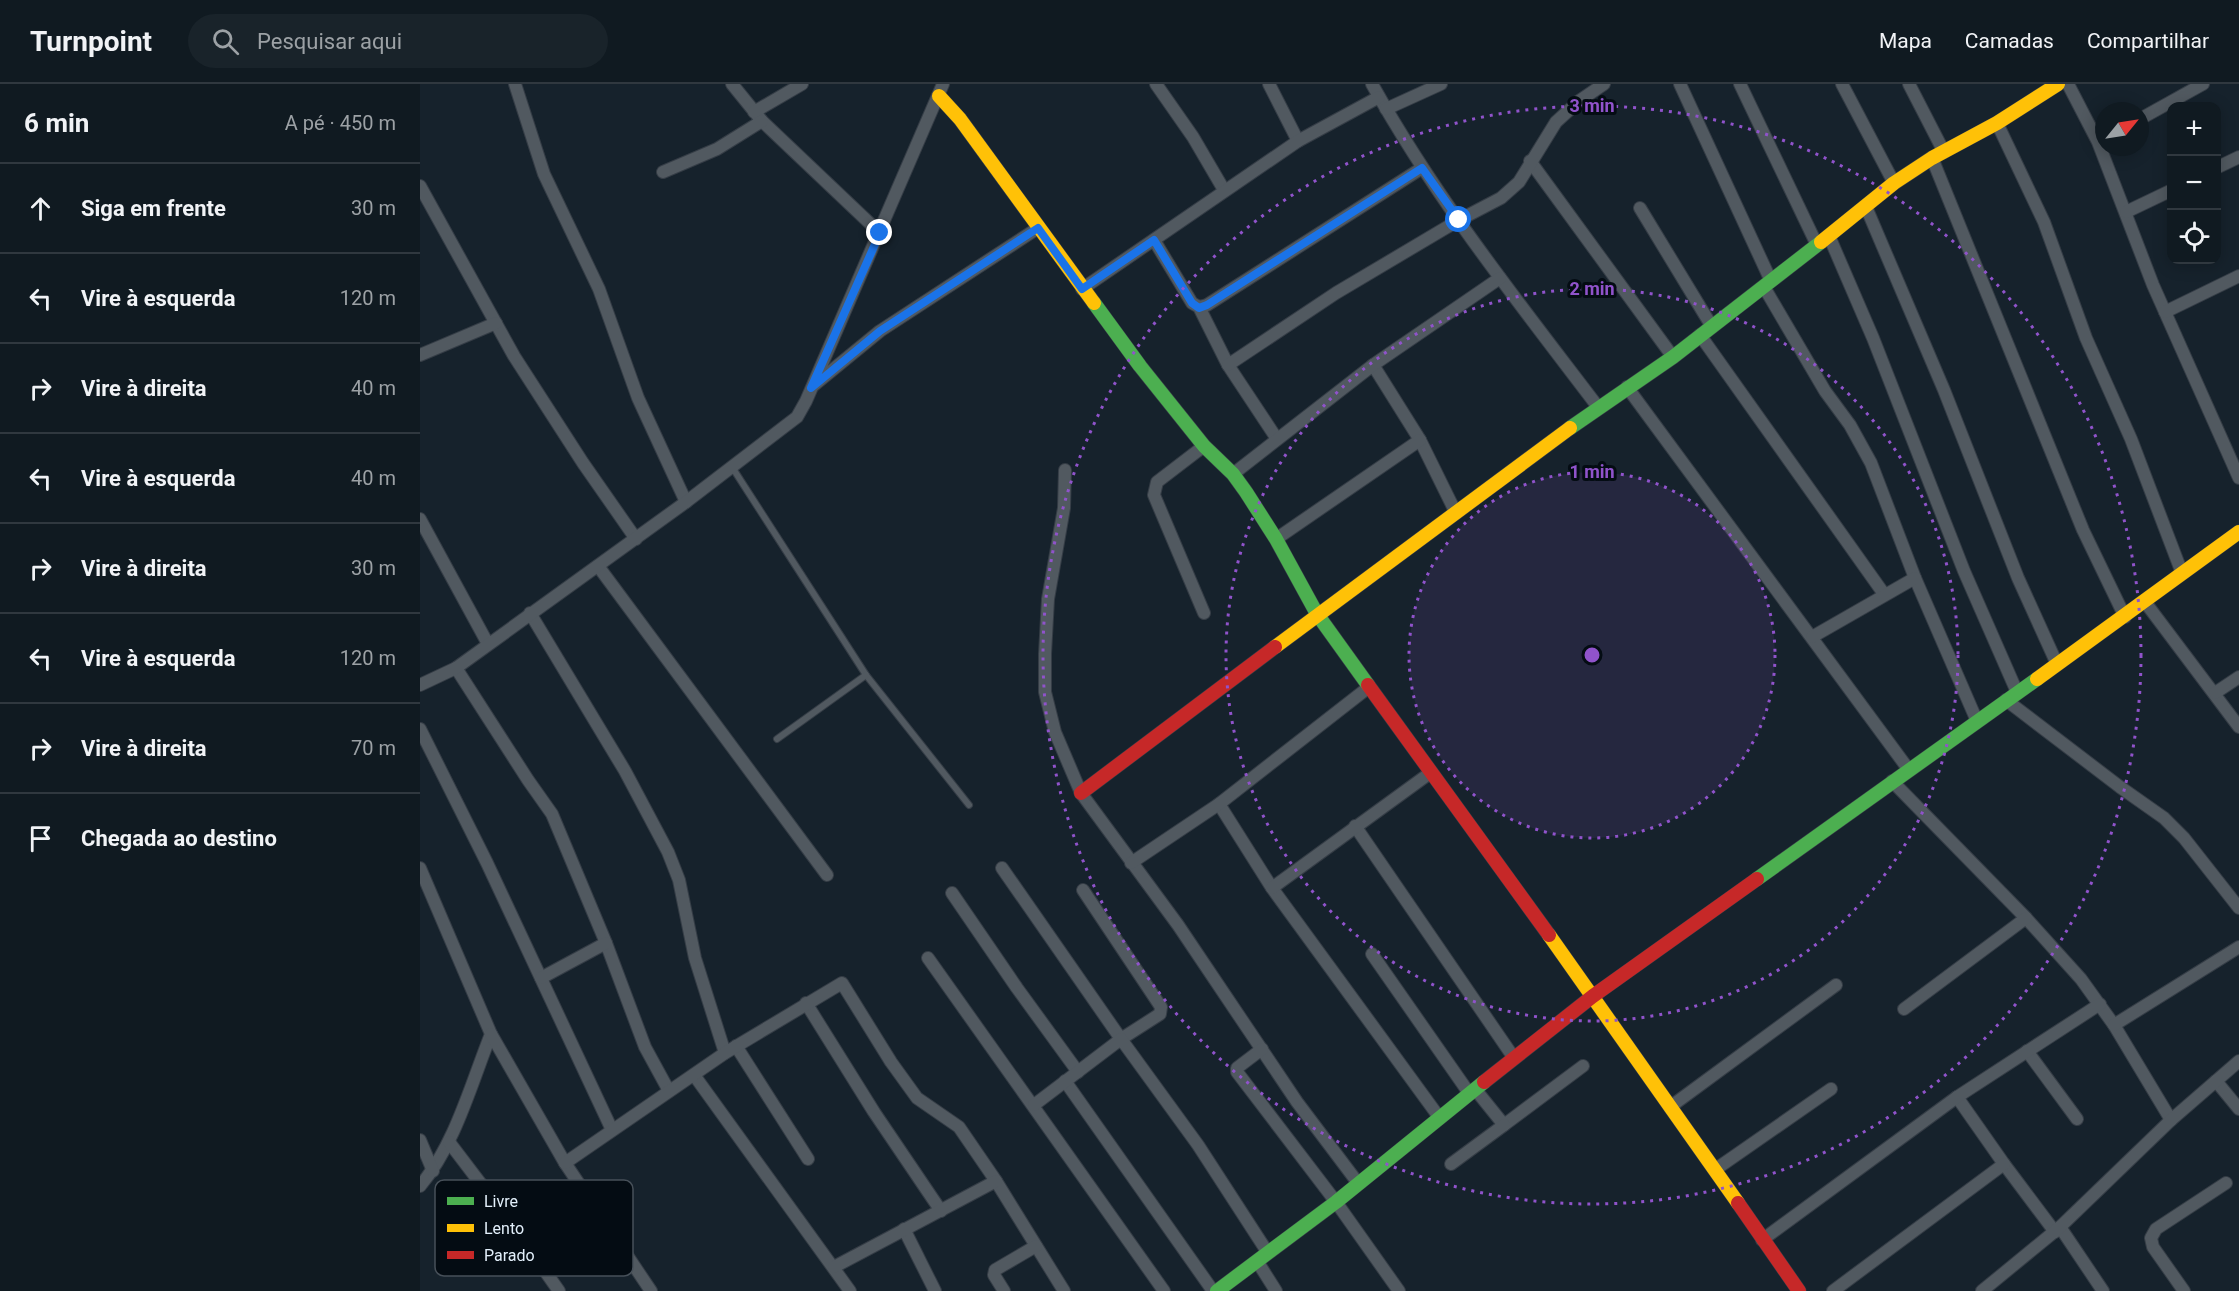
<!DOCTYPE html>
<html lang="pt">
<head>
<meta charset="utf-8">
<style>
	:root { --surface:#101a21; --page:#19232a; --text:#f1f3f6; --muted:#9ca1a5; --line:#30383f }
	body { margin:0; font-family:Roboto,sans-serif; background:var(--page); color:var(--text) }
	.controls { position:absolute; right:18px; top:18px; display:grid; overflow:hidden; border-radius:12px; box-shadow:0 3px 15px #0003 }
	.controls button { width:54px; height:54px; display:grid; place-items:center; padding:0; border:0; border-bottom:2px solid var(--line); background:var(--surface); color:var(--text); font:30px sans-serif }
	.compass { position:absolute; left:1675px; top:18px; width:54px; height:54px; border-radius:50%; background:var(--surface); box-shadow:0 3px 15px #0003; rotate:60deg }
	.stop { position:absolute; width:18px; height:18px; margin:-14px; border:4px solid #1a73e8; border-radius:50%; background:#fff }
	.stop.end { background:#1a73e8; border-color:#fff; box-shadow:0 2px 6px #0008 }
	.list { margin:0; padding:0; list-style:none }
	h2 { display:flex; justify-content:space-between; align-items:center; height:78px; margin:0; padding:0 24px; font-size:26px }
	h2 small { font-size:20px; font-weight:400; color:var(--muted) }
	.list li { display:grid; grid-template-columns:39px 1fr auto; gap:18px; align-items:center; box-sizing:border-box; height:90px; padding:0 24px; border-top:2px solid var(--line) }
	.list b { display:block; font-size:22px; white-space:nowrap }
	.list em { font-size:20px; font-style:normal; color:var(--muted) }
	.icon { flex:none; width:33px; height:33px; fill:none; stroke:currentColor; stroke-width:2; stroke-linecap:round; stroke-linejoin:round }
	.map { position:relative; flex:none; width:1819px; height:1207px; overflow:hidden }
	header { display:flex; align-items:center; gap:36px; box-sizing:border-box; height:84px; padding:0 30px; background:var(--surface); border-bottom:2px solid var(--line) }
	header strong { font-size:28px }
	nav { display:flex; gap:33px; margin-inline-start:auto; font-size:21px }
	.search { width:420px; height:54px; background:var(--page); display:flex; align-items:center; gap:15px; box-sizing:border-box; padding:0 21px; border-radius:33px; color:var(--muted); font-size:22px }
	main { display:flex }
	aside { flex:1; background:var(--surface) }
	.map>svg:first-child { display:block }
</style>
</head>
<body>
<header>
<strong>Turnpoint</strong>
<div class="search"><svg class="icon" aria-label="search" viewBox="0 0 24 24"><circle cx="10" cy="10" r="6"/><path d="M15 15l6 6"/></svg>Pesquisar aqui</div>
<nav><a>Mapa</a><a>Camadas</a><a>Compartilhar</a></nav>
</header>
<main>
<aside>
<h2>6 min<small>A pé · 450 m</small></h2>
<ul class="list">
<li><svg class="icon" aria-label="ahead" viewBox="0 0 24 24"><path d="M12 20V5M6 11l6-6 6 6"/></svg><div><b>Siga em frente</b></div><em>30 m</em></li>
<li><svg class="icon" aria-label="left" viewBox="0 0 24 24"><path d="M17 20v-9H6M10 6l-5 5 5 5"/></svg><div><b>Vire à esquerda</b></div><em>120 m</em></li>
<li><svg class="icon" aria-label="right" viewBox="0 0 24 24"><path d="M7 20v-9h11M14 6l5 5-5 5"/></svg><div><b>Vire à direita</b></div><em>40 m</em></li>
<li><svg class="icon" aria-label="left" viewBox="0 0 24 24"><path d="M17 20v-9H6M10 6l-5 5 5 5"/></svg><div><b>Vire à esquerda</b></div><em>40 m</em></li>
<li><svg class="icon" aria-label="right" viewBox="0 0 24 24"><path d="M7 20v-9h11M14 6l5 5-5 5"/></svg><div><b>Vire à direita</b></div><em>30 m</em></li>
<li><svg class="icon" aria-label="left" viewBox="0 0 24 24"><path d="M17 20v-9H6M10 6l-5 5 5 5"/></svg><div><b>Vire à esquerda</b></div><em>120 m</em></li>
<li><svg class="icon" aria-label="right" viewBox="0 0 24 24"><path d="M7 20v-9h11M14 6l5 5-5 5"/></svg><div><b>Vire à direita</b></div><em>70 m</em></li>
<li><svg class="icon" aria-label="arrive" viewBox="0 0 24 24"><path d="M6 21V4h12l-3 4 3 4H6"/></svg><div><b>Chegada ao destino</b></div></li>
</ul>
</aside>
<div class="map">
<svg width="1819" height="1207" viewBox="0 0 1819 1207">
	<rect width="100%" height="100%" fill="#16222c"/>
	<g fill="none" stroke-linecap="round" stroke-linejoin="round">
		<g stroke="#353d46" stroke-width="8">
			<g id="lane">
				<polyline points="312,383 446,591 549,721"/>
				<polyline points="357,655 446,591"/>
			</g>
		</g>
		<g stroke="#353d46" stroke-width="14">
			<g id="street">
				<polyline points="95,0 124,90 179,205 218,314 266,418"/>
				<polyline points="312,0 342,37 460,149"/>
				<polyline points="736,0 773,53 804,106"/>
				<polyline points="849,0 878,57"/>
				<path d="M952,0C1016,115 1099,219 1178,323"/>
				<polyline points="1260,0 1351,197"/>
				<polyline points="1320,0 1397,161"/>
				<polyline points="1422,0 1474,99"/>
				<polyline points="1489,0 1524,68"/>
				<polyline points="1648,0 1678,58 1733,201 1819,394"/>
				<polyline points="966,25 1021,0"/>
				<polyline points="334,28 382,0"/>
				<polyline points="1720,35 1783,0"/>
				<polyline points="1577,39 1624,138 1666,254 1711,355 1762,489"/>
				<polyline points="1512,74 1663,446 1705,533"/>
				<polyline points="1110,77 1253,273"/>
				<polyline points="1796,84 1819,73"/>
				<polyline points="243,88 297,65 342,37"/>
				<polyline points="0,102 94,272 163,379 216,455"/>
				<polyline points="1446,123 1524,306 1598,494 1637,580"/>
				<polyline points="1220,124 1291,241"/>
				<polyline points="1706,128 1752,106"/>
				<polyline points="1409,152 1453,254 1544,487 1597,608"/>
				<polyline points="734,156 772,219 779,223 808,281 857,355"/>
				<polyline points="1344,203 1405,307 1430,341 1451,379 1495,494 1557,637"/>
				<polyline points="662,205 878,57 959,13"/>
				<polyline points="779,223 787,221 1002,84"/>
				<polyline points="1745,228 1819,192"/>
				<polyline points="1280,251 1464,510"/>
				<polyline points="0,271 76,239"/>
				<polyline points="808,281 916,209 1039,136 1081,114 1099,98 1136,38 1159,17 1184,0"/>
				<polyline points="953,281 1000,356 1036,429"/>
				<polyline points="394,301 460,247 618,144"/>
				<polyline points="1207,303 1489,686"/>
				<polyline points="784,362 737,398 734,411 784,529"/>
				<polyline points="645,386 644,424 628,515 625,570 625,608 635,648 661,709 758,841 877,1018 938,1099"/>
				<polyline points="813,390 953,281 1080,194"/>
				<polyline points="0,435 68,560"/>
				<polyline points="856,455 1000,356"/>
				<polyline points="178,482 407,791"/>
				<polyline points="1725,518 1819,643"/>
				<polyline points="110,529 205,687 248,768 259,796 275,874 305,969"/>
				<polyline points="1392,553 1495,494"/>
				<polyline points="36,584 108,696 132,730 186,859 225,963 249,1007"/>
				<polyline points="0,601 36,584 266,418 377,333 386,317 523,0"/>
				<polyline points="1795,609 1819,593"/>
				<polyline points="1586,616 1700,703 1744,734 1764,754 1819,824"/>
				<polyline points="0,645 67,779 192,1046"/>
				<polyline points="1472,697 1606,834 1661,895 1694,941 1751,1036"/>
				<polyline points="799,720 852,804 1019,1033"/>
				<polyline points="935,742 1094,974"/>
				<polyline points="711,779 799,720 949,603"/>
				<path d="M0,784L71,950C51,1000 35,1061 0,1102"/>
				<polyline points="582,784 701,955 740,930 741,923 663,806"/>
				<polyline points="852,804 1010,689"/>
				<polyline points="532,809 597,904 658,988"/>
				<polyline points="952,870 1049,1009"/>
				<polyline points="508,874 744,1207"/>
				<polyline points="121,894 186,859"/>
				<polyline points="386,919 454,1028 521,1127"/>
				<polyline points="1484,925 1606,834"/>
				<polyline points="1694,941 1819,863"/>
				<polyline points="71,950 145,1079 231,1207"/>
				<polyline points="316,962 388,1075"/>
				<polyline points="842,965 817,984 817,988 916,1118 979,1207"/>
				<polyline points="1607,967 1657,1035"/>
				<polyline points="274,991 430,1207"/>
				<polyline points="645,997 793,1207"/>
				<polyline points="1796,997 1819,1025"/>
				<polyline points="1055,1005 1084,1041 1163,982"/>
				<polyline points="1537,1013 1584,1080 1635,1148"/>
				<polyline points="614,1021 701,955 778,1061 848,1169"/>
				<polyline points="1250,1023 1416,901"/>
				<polyline points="0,1056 13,1087"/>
				<polyline points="29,1058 99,1150 139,1207"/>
				<polyline points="145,1079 305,969 422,899 471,978 497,1014 539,1043 576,1097 644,1207"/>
				<polyline points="1031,1080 1084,1041"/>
				<polyline points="1296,1085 1411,1005"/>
				<polyline points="1640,1143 1683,1207"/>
				<polyline points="484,1145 515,1207"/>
				<polyline points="1342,1156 1537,1013 1680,920"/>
				<polyline points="837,1177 856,1207"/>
				<polyline points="414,1183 576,1097"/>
				<polyline points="584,1207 574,1191 575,1186 616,1162"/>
				<polyline points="1413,1207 1584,1080"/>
				<polyline points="1562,1207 1640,1143 1751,1036 1819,977"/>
				<polyline points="1764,1207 1733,1163 1731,1154 1736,1145 1806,1099"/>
			</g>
		</g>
		<g stroke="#353d46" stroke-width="15">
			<g id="fast">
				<polyline points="674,219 720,282 784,362 813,390 826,408 856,455 897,530 948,601"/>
				<polyline points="1150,344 1253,273 1401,158"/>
				<polyline points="1337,795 1617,595"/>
				<polyline points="797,1207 916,1118 1064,998"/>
			</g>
		</g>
		<g stroke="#353d46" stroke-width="15">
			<g id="slow">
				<polyline points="519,12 540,35 674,219"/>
				<polyline points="1401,158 1474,99 1512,74 1577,39 1638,0"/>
				<polyline points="855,563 1150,344"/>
				<polyline points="1617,595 1819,448"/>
				<polyline points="1129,851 1318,1119"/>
			</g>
		</g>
		<g stroke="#353d46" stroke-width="15">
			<g id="jam">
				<polyline points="948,601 1129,851"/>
				<polyline points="661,709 855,563"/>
				<polyline points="1064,998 1173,912 1337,795"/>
				<polyline points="1318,1119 1379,1207"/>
			</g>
		</g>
		<use href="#lane" stroke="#515960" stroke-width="6"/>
		<use href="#street" stroke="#515960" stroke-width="12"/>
		<use href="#fast" stroke="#4caf50" stroke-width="14"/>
		<use href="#slow" stroke="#ffc107" stroke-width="14"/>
		<use href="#jam" stroke="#c62828" stroke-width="14"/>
	</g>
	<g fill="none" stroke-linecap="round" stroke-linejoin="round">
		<polyline stroke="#1a73e8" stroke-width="8" points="460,149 391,304 460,247 618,144 662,205 734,156 772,219 779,224 787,221 1002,84 1039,136"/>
	</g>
	<circle cx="1172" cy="571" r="183" fill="#9053cb" fill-opacity=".12"/>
	<g fill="none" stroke="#9053cb" stroke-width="3" stroke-dasharray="3 6">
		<circle cx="1172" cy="571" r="183"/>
		<circle cx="1172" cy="571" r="366"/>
		<circle cx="1172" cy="571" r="549"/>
	</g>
	<rect x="15" y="1096" width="198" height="96" rx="9" fill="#040c13" stroke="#475059" stroke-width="1.5"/>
	<rect x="27" y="1113" width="27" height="8" fill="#4caf50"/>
	<rect x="27" y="1140" width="27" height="8" fill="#ffc107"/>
	<rect x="27" y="1167" width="27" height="8" fill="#c62828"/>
	<g font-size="16" fill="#e3f0fb">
		<text x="64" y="1123">Livre</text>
		<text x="64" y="1150">Lento</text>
		<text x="64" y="1177">Parado</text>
	</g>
	<circle cx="1172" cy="571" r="9" fill="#9053cb" stroke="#040c13" stroke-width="3"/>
	<g font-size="18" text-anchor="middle" font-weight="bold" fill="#9053cb" stroke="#040c13" stroke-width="6" stroke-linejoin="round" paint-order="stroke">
		<text x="1172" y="28">3 min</text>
		<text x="1172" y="211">2 min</text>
		<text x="1172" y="394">1 min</text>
	</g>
</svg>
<div class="controls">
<button>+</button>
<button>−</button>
<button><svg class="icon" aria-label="locate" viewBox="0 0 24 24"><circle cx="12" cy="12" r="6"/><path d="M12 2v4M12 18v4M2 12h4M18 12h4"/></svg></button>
</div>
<svg class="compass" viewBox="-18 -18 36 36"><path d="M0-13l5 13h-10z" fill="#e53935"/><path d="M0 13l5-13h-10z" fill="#9ca1a5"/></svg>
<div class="stop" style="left:1039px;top:136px"></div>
<div class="stop end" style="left:460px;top:149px"></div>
</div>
</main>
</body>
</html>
